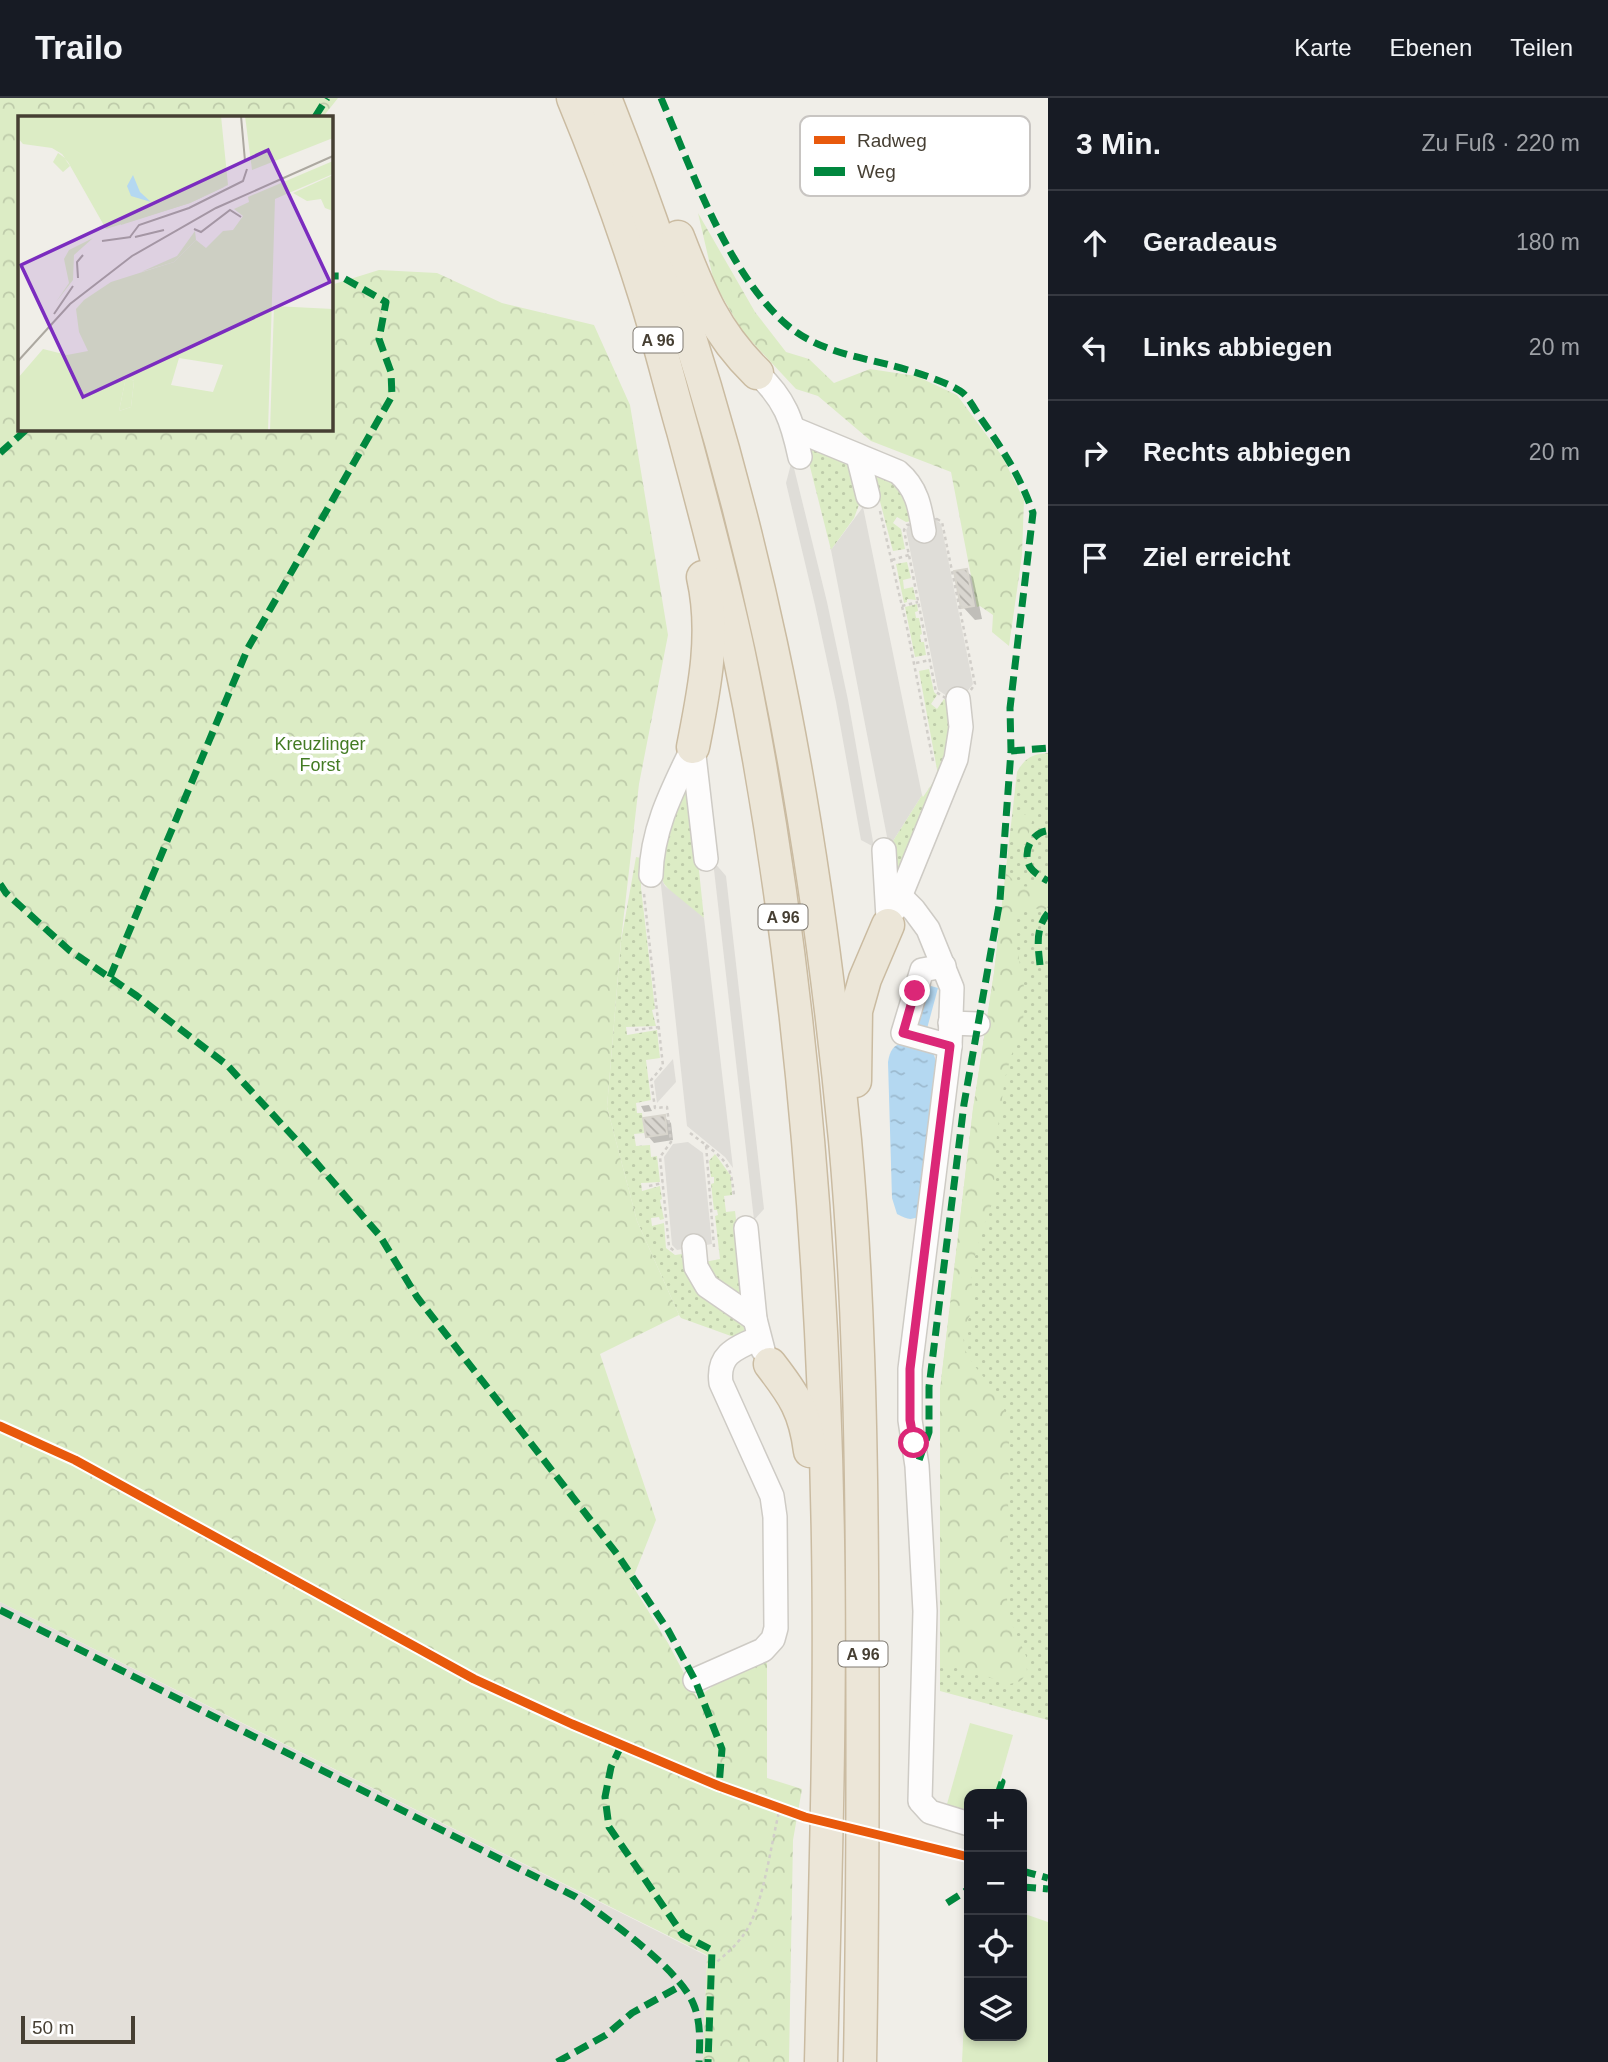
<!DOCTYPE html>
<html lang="de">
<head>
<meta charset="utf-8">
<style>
	:root { --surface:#171b24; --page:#242831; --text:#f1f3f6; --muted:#9ea1a6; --line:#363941 }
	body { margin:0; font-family:Helvetica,sans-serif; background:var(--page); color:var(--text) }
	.controls { position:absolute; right:21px; bottom:21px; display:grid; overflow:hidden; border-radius:14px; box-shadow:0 4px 10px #0003 }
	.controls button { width:63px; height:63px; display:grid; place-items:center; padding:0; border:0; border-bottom:2px solid var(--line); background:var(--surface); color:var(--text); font:35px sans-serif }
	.scale { position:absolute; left:21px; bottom:18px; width:114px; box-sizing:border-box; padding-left:7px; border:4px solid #463f33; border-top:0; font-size:19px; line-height:24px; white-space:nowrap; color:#463f33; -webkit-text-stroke:5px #fff; paint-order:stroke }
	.stop { position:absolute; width:21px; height:21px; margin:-16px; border:5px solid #db2777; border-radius:50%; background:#fff }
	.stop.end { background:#db2777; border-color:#fff; box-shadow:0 2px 7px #0008 }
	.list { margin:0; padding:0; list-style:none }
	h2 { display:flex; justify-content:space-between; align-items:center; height:91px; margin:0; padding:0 28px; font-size:30px }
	h2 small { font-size:23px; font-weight:400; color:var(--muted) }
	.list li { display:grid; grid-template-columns:46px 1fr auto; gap:21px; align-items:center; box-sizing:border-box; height:105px; padding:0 28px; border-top:2px solid var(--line) }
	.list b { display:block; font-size:26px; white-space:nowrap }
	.list em { font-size:23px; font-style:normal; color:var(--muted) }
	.icon { flex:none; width:38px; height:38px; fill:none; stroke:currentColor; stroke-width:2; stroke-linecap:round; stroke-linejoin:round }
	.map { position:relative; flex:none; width:1048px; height:1964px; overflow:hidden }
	header { display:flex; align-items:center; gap:42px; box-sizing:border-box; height:98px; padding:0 35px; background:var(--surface); border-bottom:2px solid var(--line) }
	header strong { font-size:33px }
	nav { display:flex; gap:38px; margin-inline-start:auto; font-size:24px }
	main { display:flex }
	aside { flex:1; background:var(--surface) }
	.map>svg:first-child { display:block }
</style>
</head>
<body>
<header>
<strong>Trailo</strong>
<nav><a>Karte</a><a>Ebenen</a><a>Teilen</a></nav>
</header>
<main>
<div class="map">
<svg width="1048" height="1964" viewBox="0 0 1048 1964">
	<defs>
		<pattern id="grass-dots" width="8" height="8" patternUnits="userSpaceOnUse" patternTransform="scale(1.75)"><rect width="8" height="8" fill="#dcecc5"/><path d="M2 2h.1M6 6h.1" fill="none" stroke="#becbaa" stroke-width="1.8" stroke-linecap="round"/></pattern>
		<pattern id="forest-crowns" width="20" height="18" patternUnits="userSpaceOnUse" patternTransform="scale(1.75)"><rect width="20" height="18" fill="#dcecc5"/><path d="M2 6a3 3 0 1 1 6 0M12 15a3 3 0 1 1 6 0" fill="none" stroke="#becbaa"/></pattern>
		<pattern id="water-ripples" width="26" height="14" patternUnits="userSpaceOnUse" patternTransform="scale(1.75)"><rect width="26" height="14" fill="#b4d8f1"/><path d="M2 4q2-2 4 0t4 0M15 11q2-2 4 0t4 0" fill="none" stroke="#9cbacf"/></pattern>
		<pattern id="building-back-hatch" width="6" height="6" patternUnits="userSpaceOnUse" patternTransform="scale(1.75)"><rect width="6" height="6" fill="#d9d6d0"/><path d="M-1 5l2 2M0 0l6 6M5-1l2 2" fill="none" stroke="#b2afa9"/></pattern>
	</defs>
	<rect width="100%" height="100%" fill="#f0eee8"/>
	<polygon fill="#e3dfd9" points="0,1504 707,1858 703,1964 0,1964"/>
	<g fill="url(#grass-dots)">
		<polygon points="808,348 842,363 848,368 853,378 860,404 854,420 831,452 806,353"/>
		<polygon points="871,369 892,376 916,422 906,424 897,419 893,425 901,431 905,451 893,453"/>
		<polygon points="907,464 911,480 903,482 904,491 913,489 916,502 907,501 907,504 904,505 896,466"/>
		<polygon points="917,506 918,513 915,514 916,520 919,520 922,536 920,537 921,544 924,544 926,557 915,559 905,509"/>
		<polygon points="929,571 934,594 937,597 931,606 937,611 944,601 953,607 956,633 897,785 891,746 922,697 923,699 938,677 919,573"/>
		<path d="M1048,655V1622L940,1593V1292L973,1011L994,875L1017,674C1025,660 1032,656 1048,655Z"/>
		<path d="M685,684L691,697L704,820C691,810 676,801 666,788C647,765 676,710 685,684Z"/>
		<path d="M636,759L641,760V790L655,911L652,912L656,928L626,929L627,937L657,932L660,960L646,962L651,1002L636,1005L637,1015H642L644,1035L634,1036L636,1048L650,1047L651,1059L657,1058L660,1084L641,1085L642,1093L660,1088L662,1101L660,1102L664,1121L660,1122L659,1119L651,1120L652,1128L664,1125L666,1150L675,1157L682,1156C687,1192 719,1207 746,1227L742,1242L681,1220L679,1217L637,1123L607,1009L621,843Z"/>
		<polygon points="715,1056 731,1078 732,1097 724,1098 726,1114 735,1113 745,1195 741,1198 715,1183 704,1164 720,1161 715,1118 718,1117 717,1112 714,1112 711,1086 714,1085 714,1079 711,1079 709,1063"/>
	</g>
	<g fill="url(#forest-crowns)">
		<polygon points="0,0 338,0 323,19 19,19 19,331 331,331 331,187 379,172 437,175 502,205 594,227 630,307 668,537 639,686 621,842 607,1009 637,1123 679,1217 600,1256 656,1422 631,1485 668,1545 697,1600 717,1585 767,1560 767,1680 802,1691 793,1742 789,1964 703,1964 707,1857 0,1504"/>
		<polygon points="698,115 755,214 786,254 809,261 834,285 870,271 916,278 957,297 1002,358 1024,402 1022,457 1009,548 992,534 993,517 980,508 977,509 951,374 871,343 818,298 796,291 742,233 714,184"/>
		<polygon points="1035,713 1026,745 1016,752 1012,721"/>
		<polygon points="1006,775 1019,788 1033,789 1043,783 1048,788 1048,808 1045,812 1032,810 1023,813 1017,820 1014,833 1024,889 1023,932 1011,958 1005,980 997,1036 993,1103 980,1138 971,1174 973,1207 963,1238 965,1252 973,1266 1000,1299 1006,1317 1009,1333 1007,1515 1026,1558 1027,1574 1021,1583 1010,1586 940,1564 940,1292 973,1011 994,875"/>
	</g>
	<g fill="#dcecc5">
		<polygon points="970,1625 1013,1637 996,1696 969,1696 969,1720 945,1713"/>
		<polygon points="1022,1815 1048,1824 1048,1964 962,1964 969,1818 969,1938 1022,1938"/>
	</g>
	<g fill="#dfddd8">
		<polygon points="792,362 827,504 848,602 874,749 861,742 836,604 815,507 786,385"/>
		<polygon points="863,409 922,697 891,746 890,754 831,452"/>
		<polygon points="936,422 941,426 973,586 962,600 953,602 938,592 906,432 909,427 919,434 929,432"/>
		<polygon points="713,763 726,778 764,1111 754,1122"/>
		<polygon points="660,778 665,788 704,820 733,1070 725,1059 687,1028"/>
		<polygon points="673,961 676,984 657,1005 654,983"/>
		<polygon points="688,1044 703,1055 712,1146 677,1152 672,1147 664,1059 673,1046"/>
	</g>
	<g fill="url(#water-ripples)">
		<polygon points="924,886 938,890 925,938 910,933"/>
		<path d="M905,944L933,953L936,964L923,1116C912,1123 908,1122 897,1116L892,1100L888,964C890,952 893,947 905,944Z"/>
	</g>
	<g fill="#0003">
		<polygon points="966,473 973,479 982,521 975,522 963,509"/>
		<polygon points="649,1007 652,1013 644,1014 641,1008"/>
		<polygon points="664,1019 671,1025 673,1042 654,1045 648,1038"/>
	</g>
	<g fill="url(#building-back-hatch)" stroke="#d8d5cd" stroke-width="2">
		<polygon points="967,471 974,508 961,510 954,473"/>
		<polygon points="665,1017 667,1036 646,1039 643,1020"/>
	</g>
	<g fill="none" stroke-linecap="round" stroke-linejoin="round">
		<g stroke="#cecbc5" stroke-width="26">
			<g id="minor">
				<path d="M757,275C785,301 792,322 800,359"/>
				<path d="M794,331L898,374C917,390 920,409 924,433"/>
				<polyline points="858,358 868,398"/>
				<polyline points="693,649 706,761"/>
				<polyline points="884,752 888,820"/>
				<path d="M651,777C652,730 673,691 693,649"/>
				<polyline points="901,799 914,812 928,831 952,890 950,948 910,1271 910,1322 917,1368 925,1513 920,1703 930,1714 969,1726"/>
				<polyline points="895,811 956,661 961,629 958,601"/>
				<polyline points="944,868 922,872 903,935 950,948"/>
				<polyline points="950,925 978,926"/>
				<polyline points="746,1130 755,1221 763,1252"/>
				<polyline points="694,1148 696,1169 707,1188 755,1221"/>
				<path d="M695,1582L763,1552L773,1541L776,1530L775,1419L772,1398L721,1285C717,1256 736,1250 759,1240"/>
			</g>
		</g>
		<g stroke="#cabba1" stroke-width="35">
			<g id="highway">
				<path d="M573,0C600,65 624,131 645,198C659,242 670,288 683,333C703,407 723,481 739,556C799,847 823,1146 828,1443C831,1616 825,1790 821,1964"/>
				<path d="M605,0C675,177 731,360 771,546C806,709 829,876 845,1042C858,1185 861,1329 862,1473C863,1637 863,1800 860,1964"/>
				<path d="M678,139C699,193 714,233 757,275"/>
				<path d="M693,649C704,593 716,536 703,479"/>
				<polyline points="855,983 856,913 865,881 888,827"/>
				<path d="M770,1266C794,1297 805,1313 810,1353"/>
			</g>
		</g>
		<g stroke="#d1cec9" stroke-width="2.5" stroke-dasharray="3.5 3.5" stroke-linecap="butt">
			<polyline points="880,413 907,530 933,663"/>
			<polygon points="937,421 942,424 975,586 964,602 952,604 936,594 904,432 907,427"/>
			<polyline points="892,462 909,457"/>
			<polyline points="902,508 918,504"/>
			<polyline points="916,565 930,562"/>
			<polyline points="644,796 663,968 651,982 655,1010 667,1009 671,1044 660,1059 669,1149 676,1154"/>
			<polyline points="635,932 659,929"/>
			<polyline points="690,1035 706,1047 714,1149"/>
			<path d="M706,1047C729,1065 731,1069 734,1098"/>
			<polyline points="649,1088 663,1085"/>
			<path d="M712,1868C726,1856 740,1845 749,1828C765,1797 771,1745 780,1710"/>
		</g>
		<use href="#minor" stroke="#fdfcfc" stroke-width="23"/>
		<use href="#highway" stroke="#ece6d8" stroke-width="32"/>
		<g stroke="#00873e" stroke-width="7" stroke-dasharray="14 7" stroke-linecap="butt">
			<path d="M661,0C692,72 727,175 787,227C817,252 853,258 890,267C906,271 953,285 964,296C971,303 976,314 982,322C1003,352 1021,380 1033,415L1010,610L1011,653L1000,802L964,1006L929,1289V1334L917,1368"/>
			<polyline points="315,19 327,0"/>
			<polyline points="0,355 27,331"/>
			<polyline points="1011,653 1048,650"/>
			<path d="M1046,733C1031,736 1022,754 1030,769C1034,775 1041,779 1048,783"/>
			<polyline points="0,786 6,795 69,852 137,898 227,967 301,1047 380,1138 417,1199 617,1456 668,1532 695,1582 722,1651 719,1688"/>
			<path d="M1040,867C1038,848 1035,831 1048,815"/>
			<polyline points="110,879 248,550 392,298 391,274 379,241 386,204 340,178 331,178"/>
			<path d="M0,1512L576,1799C608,1821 678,1870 693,1905C701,1923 700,1944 699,1964"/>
			<polyline points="621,1648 611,1669 605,1699 609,1729 683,1837 712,1852 708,1964"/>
			<polyline points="998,1696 1002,1684 1000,1683"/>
			<polyline points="1022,1773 1048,1780"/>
			<polyline points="1022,1789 1048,1791"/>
			<polyline points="947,1805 969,1791"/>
			<polyline points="557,1964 606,1937 632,1915 682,1887"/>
		</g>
		<g stroke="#fff" stroke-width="13">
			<polyline id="cycleway" points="0,1328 75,1362 474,1581 572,1626 719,1688 805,1719 969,1759"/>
		</g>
		<use href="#cycleway" stroke="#e8590c" stroke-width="9"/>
	</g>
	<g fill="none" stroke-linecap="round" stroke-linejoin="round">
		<polyline stroke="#db2777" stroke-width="9" points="914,1345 910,1322 910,1271 950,948 903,935 915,893"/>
	</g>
	<g text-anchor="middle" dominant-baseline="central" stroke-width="7" stroke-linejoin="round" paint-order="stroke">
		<g fill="#fff" stroke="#7e7970" stroke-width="2">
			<rect x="633.5" y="229.5" width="49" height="25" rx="5"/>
			<rect x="758.5" y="806.5" width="49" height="25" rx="5"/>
			<rect x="838.5" y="1543.5" width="49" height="25" rx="5"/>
		</g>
		<g font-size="16" font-weight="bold" fill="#463f33">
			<text x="658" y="242">A 96</text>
			<text x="783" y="819">A 96</text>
			<text x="863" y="1556">A 96</text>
		</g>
		<g font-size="18" fill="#437b23" stroke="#fff">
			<text x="320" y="646">Kreuzlinger<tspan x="320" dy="21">Forst</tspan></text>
		</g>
	</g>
	<g transform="translate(18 18)">
		<rect width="315" height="315" fill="#f0eee8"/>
		<path d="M0,0H203L210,69L172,87L88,113L50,46L47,43L52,50L45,56L35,46L40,37L47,42L44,38L34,32L5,28L0,22ZM177,115L178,124L156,146L123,156L159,140ZM108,261L116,265L113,291L101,295Z" fill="#dcecc5"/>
		<path d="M315,45V58L257,83L250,315H0V262L25,233L49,239L70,235L61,216L58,193L66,184L93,166L156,146L178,124L188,132L205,115L215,114L225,100L216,93L231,86L230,81ZM161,242L205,249L195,276L153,269ZM108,261L116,265L113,291L101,295ZM315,59V95L307,92L303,83L289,85L275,77ZM202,60L206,71L172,87L103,109V101L110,105L164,87L171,77ZM75,122L56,139L55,164L38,186L51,167L46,143L51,134ZM256,190L315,193V315H252Z" fill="#dcecc5" fill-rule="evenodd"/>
		<path d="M227,0H315V22L234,54Z" fill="#dcecc5"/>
		<path d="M115,59L122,76L133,86L113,80L109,70Z" fill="#b4d8f1"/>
		<path fill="none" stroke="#aca8a0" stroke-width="2" d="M223,0L227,45M176,113L183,116L212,94L223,101M112,121L121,109L171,92L225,65L229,53M117,121L146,114M84,125L113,121M60,162L59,146L65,139M36,198L55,170M0,245L52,188L114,140L198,92L315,40"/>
		<path fill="#7b2cbf" fill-opacity="0.15" stroke="#7b2cbf" stroke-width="3.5" d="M250,34L312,166L65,281L3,149Z"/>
		<rect width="315" height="315" fill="none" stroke="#463f33" stroke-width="3.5"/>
	</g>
	<rect x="800" y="18" width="230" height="80" rx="10" fill="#fff" stroke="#c8c5c2" stroke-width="2"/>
	<rect x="814" y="38" width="31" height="8" fill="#e8590c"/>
	<rect x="814" y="69" width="31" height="9" fill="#00873e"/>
	<g font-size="19" fill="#463f33">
		<text x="857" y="49">Radweg</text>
		<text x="857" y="80">Weg</text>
	</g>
</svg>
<div class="controls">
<button>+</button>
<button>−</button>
<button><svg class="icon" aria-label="locate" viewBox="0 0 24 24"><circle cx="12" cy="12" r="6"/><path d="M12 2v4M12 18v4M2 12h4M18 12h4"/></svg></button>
<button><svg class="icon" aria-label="layers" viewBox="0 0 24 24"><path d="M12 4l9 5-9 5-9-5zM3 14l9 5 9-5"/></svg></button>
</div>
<div class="scale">50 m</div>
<div class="stop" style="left:914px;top:1345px"></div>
<div class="stop end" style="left:915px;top:893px"></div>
</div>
<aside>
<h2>3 Min.<small>Zu Fuß · 220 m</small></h2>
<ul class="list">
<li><svg class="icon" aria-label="ahead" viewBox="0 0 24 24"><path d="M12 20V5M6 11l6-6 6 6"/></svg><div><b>Geradeaus</b></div><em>180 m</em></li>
<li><svg class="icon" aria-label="left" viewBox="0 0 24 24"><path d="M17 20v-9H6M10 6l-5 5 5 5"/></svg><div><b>Links abbiegen</b></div><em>20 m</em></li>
<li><svg class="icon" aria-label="right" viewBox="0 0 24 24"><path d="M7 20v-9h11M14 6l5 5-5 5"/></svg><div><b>Rechts abbiegen</b></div><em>20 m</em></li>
<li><svg class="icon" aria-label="arrive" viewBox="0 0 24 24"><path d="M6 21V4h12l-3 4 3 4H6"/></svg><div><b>Ziel erreicht</b></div></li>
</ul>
</aside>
</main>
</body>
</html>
